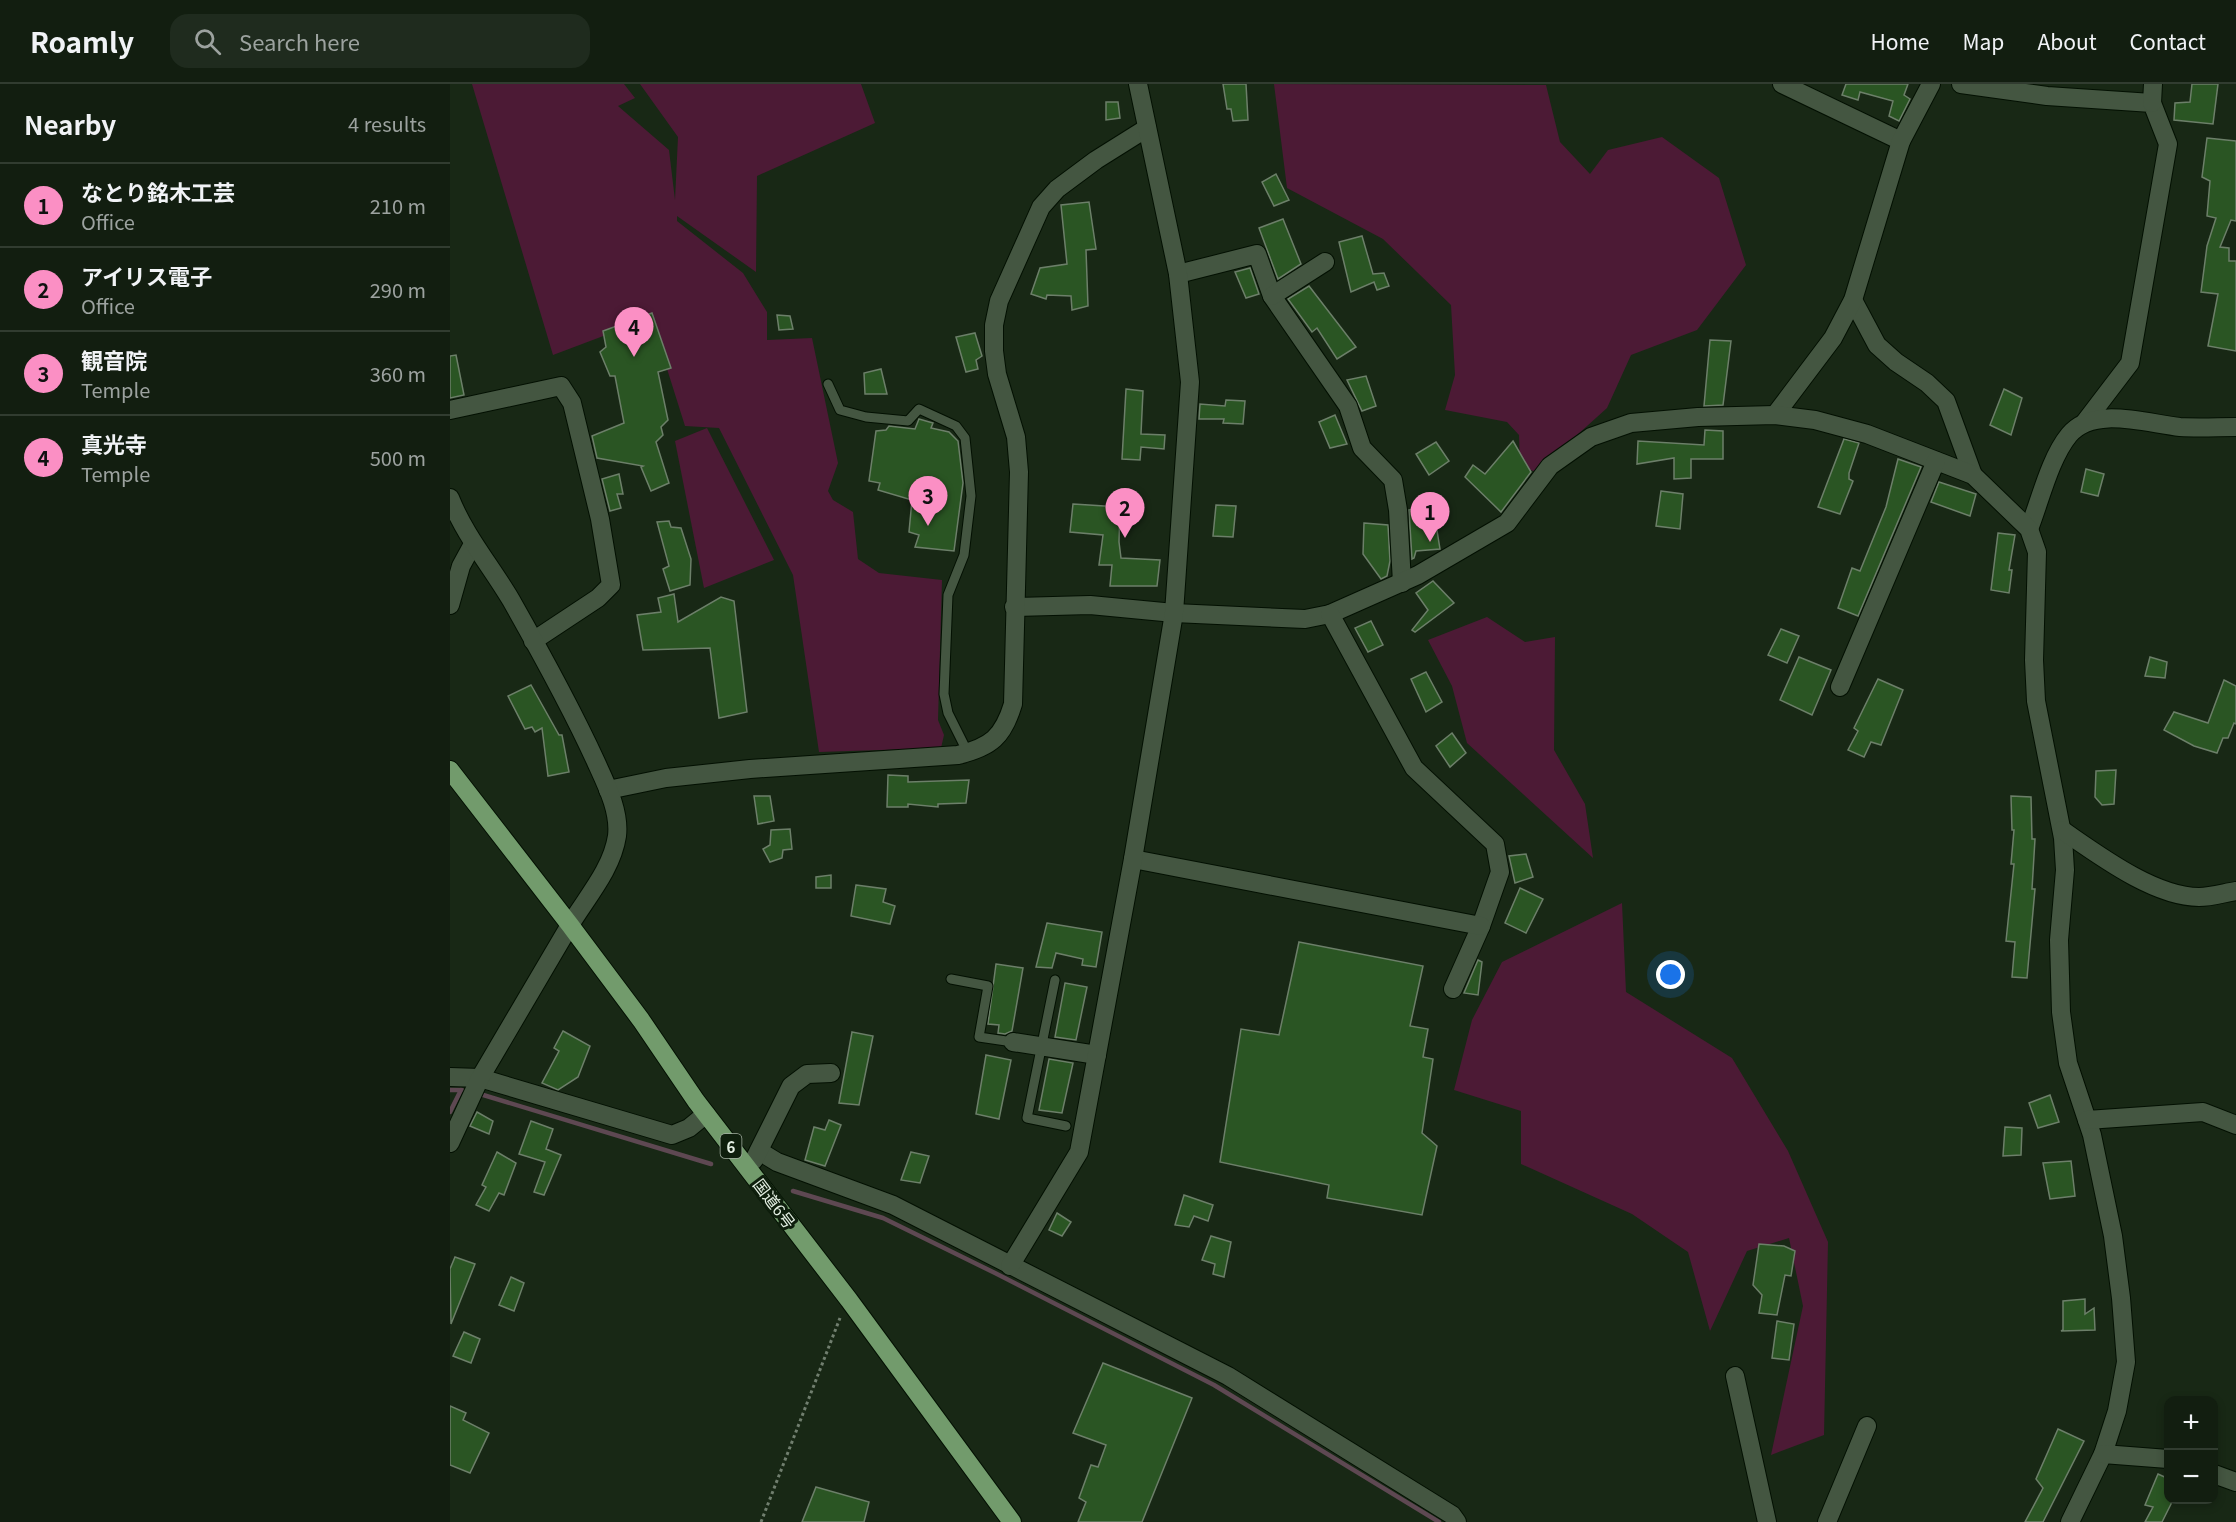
<!DOCTYPE html>
<html lang="en">
<head>
<meta charset="utf-8">
<style>
	:root { --surface:#121e10; --page:#1f2b1e; --text:#f1f3f6; --muted:#9ca29f; --line:#313c30; --accent:#fb8fc4 }
	body { margin:0; font-family:Georgia,"Noto Sans JP",serif; background:var(--page); color:var(--text) }
	.controls { position:absolute; right:18px; bottom:18px; display:grid; overflow:hidden; border-radius:12px; box-shadow:0 3px 9px #0003 }
	.controls button { width:54px; height:54px; display:grid; place-items:center; padding:0; border:0; border-bottom:2px solid var(--line); background:var(--surface); color:var(--text); font:30px sans-serif }
	.you { position:absolute; left:1221px; top:891px; width:21px; height:21px; margin:-15px; border:4px solid #fff; border-radius:50%; background:#1a73e8; box-shadow:0 0 0 9px #1a73e833 }
	.badge { display:grid; place-items:center; width:39px; height:39px; border-radius:50%; background:var(--accent); color:#111; font-size:20px; font-weight:700 }
	.pin { position:absolute; translate:-50% -50px; filter:drop-shadow(0 2px 3px #0008) }
	.pin::after { content:''; position:absolute; top:32px; width:21px; height:18px; background:inherit; clip-path:polygon(0 0,100% 0,50% 100%) }
	.list { margin:0; padding:0; list-style:none }
	h2 { display:flex; justify-content:space-between; align-items:center; height:78px; margin:0; padding:0 24px; font-size:26px }
	h2 small { font-size:20px; font-weight:400; color:var(--muted) }
	.list li { display:grid; grid-template-columns:39px 1fr auto; gap:18px; align-items:center; box-sizing:border-box; height:84px; padding:0 24px; border-top:2px solid var(--line) }
	.list b { display:block; font-size:22px; white-space:nowrap }
	.list p { margin:0; font-size:20px; white-space:nowrap; color:var(--muted) }
	.list em { font-size:20px; font-style:normal; color:var(--muted) }
	.icon { flex:none; width:33px; height:33px; fill:none; stroke:currentColor; stroke-width:2; stroke-linecap:round; stroke-linejoin:round }
	.map { position:relative; flex:none; width:1786px; height:1438px; overflow:hidden }
	header { display:flex; align-items:center; gap:36px; box-sizing:border-box; height:84px; padding:0 30px; background:var(--surface); border-bottom:2px solid var(--line) }
	header strong { font-size:28px }
	nav { display:flex; gap:33px; margin-inline-start:auto; font-size:21px }
	.search { width:420px; height:54px; background:var(--page); display:flex; align-items:center; gap:15px; box-sizing:border-box; padding:0 21px; border-radius:18px; color:var(--muted); font-size:22px }
	main { display:flex }
	aside { flex:1; background:var(--surface) }
	.map>svg:first-child { display:block }
</style>
</head>
<body>
<header>
<strong>Roamly</strong>
<div class="search"><svg class="icon" aria-label="search" viewBox="0 0 24 24"><circle cx="10" cy="10" r="6"/><path d="M15 15l6 6"/></svg>Search here</div>
<nav><a>Home</a><a>Map</a><a>About</a><a>Contact</a></nav>
</header>
<main>
<aside>
<h2>Nearby<small>4 results</small></h2>
<ul class="list">
<li><span class="badge">1</span><div><b>なとり銘木工芸</b><p>Office</p></div><em>210 m</em></li>
<li><span class="badge">2</span><div><b>アイリス電子</b><p>Office</p></div><em>290 m</em></li>
<li><span class="badge">3</span><div><b>観音院</b><p>Temple</p></div><em>360 m</em></li>
<li><span class="badge">4</span><div><b>真光寺</b><p>Temple</p></div><em>500 m</em></li>
</ul>
</aside>
<div class="map">
<svg width="1786" height="1438" viewBox="0 0 1786 1438">
	<rect width="100%" height="100%" fill="#182815"/>
	<g fill="#4c1a35">
		<polygon points="22,0 174,0 185,14 168,22 219,66 225,116 228,53 190,0 411,0 425,39 307,92 306,188 227,132 227,137 293,189 317,228 317,256 362,254 388,379 378,407 383,416 403,428 408,475 429,489 492,496 488,636 494,651 491,664 369,668 343,491 269,344 235,342 201,234 103,271"/>
		<polygon points="824,0 1096,1 1110,58 1140,90 1158,66 1212,53 1269,94 1296,181 1247,246 1181,271 1157,324 1086,388 1070,382 1069,351 1057,338 995,326 1005,291 1001,221 933,155 837,104"/>
		<polygon points="257,344 324,476 254,504 225,357"/>
		<polygon points="1037,533 1075,558 1105,553 1104,666 1135,720 1143,774 1017,659 1002,602 978,556"/>
		<polygon points="1172,819 1176,908 1282,974 1338,1067 1378,1158 1374,1351 1321,1371 1353,1222 1339,1154 1297,1167 1260,1247 1238,1168 1182,1130 1071,1080 1071,1027 1004,1006 1022,936 1052,878"/>
	</g>
	<g fill="none" stroke-linecap="round" stroke-linejoin="round">
		<g stroke="#5e4852" stroke-width="4.5">
			<polyline points="0,1006 12,1006"/>
			<polyline points="30,1010 261,1080"/>
			<polyline points="0,1028 11,1006"/>
			<polyline points="343,1107 433,1134 545,1189 764,1301 989,1438"/>
		</g>
	</g>
	<g fill="#2a5523" stroke="#6c7f69" stroke-width="1.5">
		<polygon points="773,0 796,0 798,36 783,37 781,25 777,25"/>
		<polygon points="1396,0 1458,0 1454,11 1460,15 1449,37 1439,32 1443,17 1410,8 1408,16 1392,11"/>
		<polygon points="1742,0 1768,0 1763,40 1724,36 1725,19 1740,18"/>
		<polygon points="656,18 668,18 670,34 656,36"/>
		<polygon points="1757,54 1786,57 1786,137 1781,136 1770,163 1779,164 1779,177 1786,177 1786,267 1758,262 1768,210 1751,208 1757,162 1766,134 1757,132 1760,97 1752,93"/>
		<polygon points="826,90 839,116 824,122 812,98"/>
		<polygon points="639,118 646,165 636,166 638,222 622,226 621,212 597,211 596,215 581,210 590,184 617,180 611,121"/>
		<polygon points="833,135 851,180 828,195 809,144"/>
		<polygon points="912,152 923,190 934,189 939,202 927,206 924,198 901,208 889,158"/>
		<polygon points="800,184 809,210 796,214 785,188"/>
		<polygon points="859,202 906,263 887,275 867,244 862,248 838,215"/>
		<polygon points="202,229 221,284 208,288 218,336 211,343 213,351 206,358 219,399 201,407 191,383 193,382 147,374 142,352 174,339 165,292 160,292 150,268 156,263 153,247"/>
		<polygon points="327,231 340,232 343,245 329,246"/>
		<polygon points="525,249 532,272 526,276 528,285 516,288 506,253"/>
		<polygon points="1260,256 1281,257 1273,321 1254,322"/>
		<polygon points="6,271 14,311 0,314 0,272"/>
		<polygon points="431,285 437,310 415,310 414,289"/>
		<polygon points="916,292 926,322 912,327 897,296"/>
		<polygon points="676,305 693,307 691,350 715,351 714,365 691,363 690,376 672,375"/>
		<polygon points="1554,305 1572,314 1561,351 1540,341"/>
		<polygon points="776,316 795,317 793,340 773,339 774,335 749,335 750,320 775,322"/>
		<polygon points="885,331 897,360 880,364 869,338"/>
		<polygon points="469,335 483,339 481,344 499,348 508,357 513,399 504,467 465,463 469,451 459,448 462,416 428,406 430,399 419,397 426,347 436,346 439,342 465,345"/>
		<polygon points="1255,346 1273,347 1273,375 1241,375 1241,394 1224,395 1224,374 1187,380 1188,357 1254,361"/>
		<polygon points="1394,355 1409,359 1399,389 1399,395 1403,397 1390,430 1368,423"/>
		<polygon points="1063,357 1081,388 1051,428 1015,393 1023,381 1035,390"/>
		<polygon points="986,358 999,377 979,391 966,370"/>
		<polygon points="1448,375 1471,383 1408,532 1388,524 1402,484 1410,487 1436,423"/>
		<polygon points="1636,385 1654,390 1648,412 1631,408"/>
		<polygon points="169,390 173,410 167,410 171,424 160,427 152,395"/>
		<polygon points="1489,398 1526,410 1520,432 1481,418"/>
		<polygon points="1211,407 1233,410 1230,445 1206,442"/>
		<polygon points="623,420 670,423 669,458 671,474 710,476 707,502 660,502 662,481 649,481 653,451 620,448"/>
		<polygon points="766,421 786,422 783,453 763,452"/>
		<polygon points="983,422 990,465 966,467 964,474 962,475 959,426"/>
		<polygon points="219,437 221,443 231,444 241,475 240,501 220,507 213,485 219,482 207,438"/>
		<polygon points="914,439 938,441 940,477 937,492 931,495 913,470"/>
		<polygon points="1548,449 1565,451 1559,486 1562,486 1559,509 1541,506"/>
		<polygon points="983,497 1004,519 965,548 962,546 978,526 966,509"/>
		<polygon points="224,510 228,538 271,513 284,517 297,628 269,634 260,564 193,566 187,531 211,528 208,514"/>
		<polygon points="921,537 933,561 918,568 905,544"/>
		<polygon points="1331,545 1349,552 1337,579 1318,571"/>
		<polygon points="1349,573 1381,586 1362,631 1330,616"/>
		<polygon points="1700,573 1717,578 1715,594 1695,592"/>
		<polygon points="976,588 992,618 976,628 961,595"/>
		<polygon points="1428,595 1453,606 1431,661 1421,658 1414,673 1398,666 1408,647 1404,644"/>
		<polygon points="1774,596 1786,602 1786,640 1784,639 1778,654 1773,654 1767,669 1744,662 1714,646 1724,628 1758,639"/>
		<polygon points="81,601 109,651 112,651 119,688 98,692 92,644 85,648 82,643 75,645 58,612"/>
		<polygon points="1002,649 1016,669 1000,683 986,662"/>
		<polygon points="1666,686 1664,720 1652,721 1645,713 1646,687"/>
		<polygon points="438,691 458,692 458,698 519,696 516,719 488,720 488,723 458,720 458,723 437,723"/>
		<polygon points="304,712 320,712 324,737 308,740"/>
		<polygon points="1561,712 1581,713 1582,755 1585,755 1582,805 1585,805 1577,894 1562,893 1565,858 1556,857 1564,780 1561,780 1564,746 1562,746"/>
		<polygon points="340,745 342,765 333,766 332,774 320,778 313,765 320,761 321,746"/>
		<polygon points="1076,770 1083,793 1065,799 1059,772"/>
		<polygon points="381,791 381,804 366,804 366,793"/>
		<polygon points="406,801 436,805 433,818 445,822 440,840 401,832"/>
		<polygon points="1070,804 1093,815 1076,849 1055,839"/>
		<polygon points="597,839 652,848 646,883 632,881 633,875 606,869 602,884 586,883"/>
		<polygon points="849,858 973,882 960,942 978,945 973,973 983,975 972,1049 987,1062 972,1131 877,1114 879,1101 770,1078 791,945 829,951"/>
		<polygon points="1028,876 1032,878 1028,911 1014,909"/>
		<polygon points="546,880 573,884 562,947 555,950 548,949 549,941 538,940"/>
		<polygon points="615,899 637,903 626,956 605,953"/>
		<polygon points="113,947 140,962 128,993 108,1006 92,999 109,967 104,964"/>
		<polygon points="402,948 423,952 409,1021 389,1019"/>
		<polygon points="536,971 561,976 549,1035 526,1030"/>
		<polygon points="599,975 623,979 612,1029 589,1026"/>
		<polygon points="1600,1011 1609,1038 1588,1044 1579,1019"/>
		<polygon points="27,1028 43,1037 39,1050 20,1042"/>
		<polygon points="379,1036 391,1041 375,1082 355,1076 364,1043 375,1046"/>
		<polygon points="81,1037 103,1045 96,1065 111,1071 94,1111 84,1108 95,1078 69,1070"/>
		<polygon points="1555,1043 1572,1044 1571,1071 1553,1072"/>
		<polygon points="47,1068 66,1079 54,1111 49,1109 39,1127 26,1121 36,1103 32,1101"/>
		<polygon points="461,1068 479,1072 470,1099 451,1096"/>
		<polygon points="1621,1077 1625,1112 1600,1115 1593,1079"/>
		<polygon points="734,1111 763,1121 758,1137 744,1132 739,1143 725,1141"/>
		<polygon points="607,1129 621,1138 612,1152 599,1146"/>
		<polygon points="761,1152 781,1158 774,1193 763,1190 765,1180 752,1176"/>
		<polygon points="1309,1160 1334,1162 1345,1167 1341,1192 1335,1191 1327,1231 1309,1229 1312,1211 1303,1201"/>
		<polygon points="5,1173 25,1180 1,1240 0,1185"/>
		<polygon points="61,1193 74,1199 64,1227 49,1221"/>
		<polygon points="1635,1215 1635,1230 1644,1224 1645,1246 1611,1247 1613,1246 1613,1217"/>
		<polygon points="1327,1237 1344,1240 1339,1276 1322,1274"/>
		<polygon points="14,1248 30,1255 21,1279 3,1272"/>
		<polygon points="653,1279 742,1314 692,1438 628,1438 636,1418 629,1414 641,1381 648,1383 656,1361 623,1349"/>
		<polygon points="0,1322 16,1329 13,1336 39,1349 20,1389 0,1381"/>
		<polygon points="1608,1345 1634,1357 1593,1438 1575,1438 1593,1404 1586,1395"/>
		<polygon points="1708,1390 1719,1395 1719,1416 1723,1416 1712,1438 1695,1438 1703,1423 1695,1421"/>
		<polygon points="366,1403 419,1418 414,1438 352,1438"/>
	</g>
	<g fill="none" stroke-linecap="round" stroke-linejoin="round">
		<g stroke="#031002" stroke-width="11">
			<g id="service">
				<polyline points="378,300 390,326 416,333 458,337 469,325 506,342 515,354 521,412 514,471 498,511 494,610 498,629 518,669"/>
				<polyline points="501,895 538,902 529,953 563,958"/>
				<polyline points="605,896 577,1034 616,1042"/>
			</g>
		</g>
		<g stroke="#031002" stroke-width="20">
			<g id="minor">
				<polyline points="1332,0 1451,57"/>
				<polyline points="1511,0 1597,12 1702,19 1718,60 1680,279 1635,338"/>
				<polyline points="1702,19 1703,0"/>
				<polyline points="728,190 807,170 822,212 898,322 912,364 943,396 948,426 952,499"/>
				<polyline points="822,212 875,178"/>
				<polyline points="1403,216 1427,261 1446,278 1477,299 1496,317 1523,391"/>
				<polyline points="0,326 111,302 122,319 150,435 161,501 148,514 83,557"/>
				<polyline points="1325,331 1383,254 1403,216 1451,57 1481,0"/>
				<path d="M1579,445C1590,417 1600,374 1619,351C1643,321 1698,340 1730,343C1749,344 1768,343 1786,343"/>
				<polyline points="0,521 11,482 23,460"/>
				<polyline points="564,523 640,521 724,529 855,535 880,530 968,491 1057,439 1100,382 1141,353 1181,339 1248,333 1325,331 1365,336 1417,350 1523,391 1579,445 1587,468 1584,576 1586,617 1613,754 1615,786 1609,856 1611,928 1618,979 1642,1051 1663,1152 1671,1214 1676,1278 1667,1327 1653,1370 1620,1438"/>
				<polyline points="880,530 964,684 1045,760 1050,788 1031,842 1003,905"/>
				<polyline points="1390,603 1486,377"/>
				<path d="M158,706L216,694L300,685L508,671C541,663 553,653 563,620L569,388L566,353L547,290L544,267V241L549,217L591,123L607,105L646,76L697,44"/>
				<path d="M1612,746C1647,770 1704,813 1749,813C1761,813 1774,809 1786,807"/>
				<polyline points="683,775 1031,842"/>
				<polyline points="563,958 647,971"/>
				<polyline points="0,993 30,994 222,1051 239,1044 256,1030"/>
				<polyline points="1637,1036 1753,1028 1786,1041"/>
				<polyline points="0,1059 30,994 120,841"/>
				<polyline points="309,1067 327,1078 443,1121 778,1292 1002,1431 1007,1438"/>
				<polyline points="304,1076 341,1002 357,990 381,989"/>
				<polyline points="1285,1292 1317,1438"/>
				<polyline points="1653,1370 1718,1375"/>
				<polyline points="1764,1390 1786,1398"/>
				<polyline points="1377,1438 1417,1342"/>
			</g>
		</g>
		<g stroke="#031002" stroke-width="20">
			<g id="tertiary">
				<path d="M0,414C15,452 41,482 61,516C91,569 121,623 146,678C156,700 170,727 167,752C162,785 137,813 120,841"/>
				<polyline points="560,1182 629,1068 683,775 724,529 740,298 728,190 688,0"/>
			</g>
		</g>
		<g stroke="#031002" stroke-width="20">
			<polyline id="trunk" points="0,686 120,841 191,936 246,1017 399,1216 562,1438"/>
		</g>
		<polyline stroke="#717f6f" stroke-width="3" stroke-dasharray="3 3" stroke-linecap="butt" points="311,1438 390,1234"/>
		<use href="#service" stroke="#445641" stroke-width="9"/>
		<use href="#minor" stroke="#445641" stroke-width="18"/>
		<use href="#tertiary" stroke="#445641" stroke-width="18"/>
		<use href="#trunk" stroke="#729b6c" stroke-width="18"/>
	</g>
	<g text-anchor="middle" dominant-baseline="central" stroke-width="6" stroke-linejoin="round" paint-order="stroke">
		<rect fill="#0e1e0c" stroke="#a4b0a2" stroke-width="1.5" x="270.5" y="1050" width="21" height="24" rx="4.5"/>
		<g font-size="15" font-weight="bold" fill="#e4efe3">
			<text x="281" y="1062">6</text>
		</g>
		<g font-size="16" fill="#e4efe3" stroke="#0e1e0c">
			<text transform="translate(325 1119) rotate(53)">国道6号</text>
		</g>
	</g>
</svg>
<div class="controls">
<button>+</button>
<button>−</button>
</div>
<div class="you"></div>
<div class="pin badge" style="left:980px;top:458px">1</div>
<div class="pin badge" style="left:675px;top:454px">2</div>
<div class="pin badge" style="left:478px;top:442px">3</div>
<div class="pin badge" style="left:184px;top:273px">4</div>
</div>
</main>
</body>
</html>
